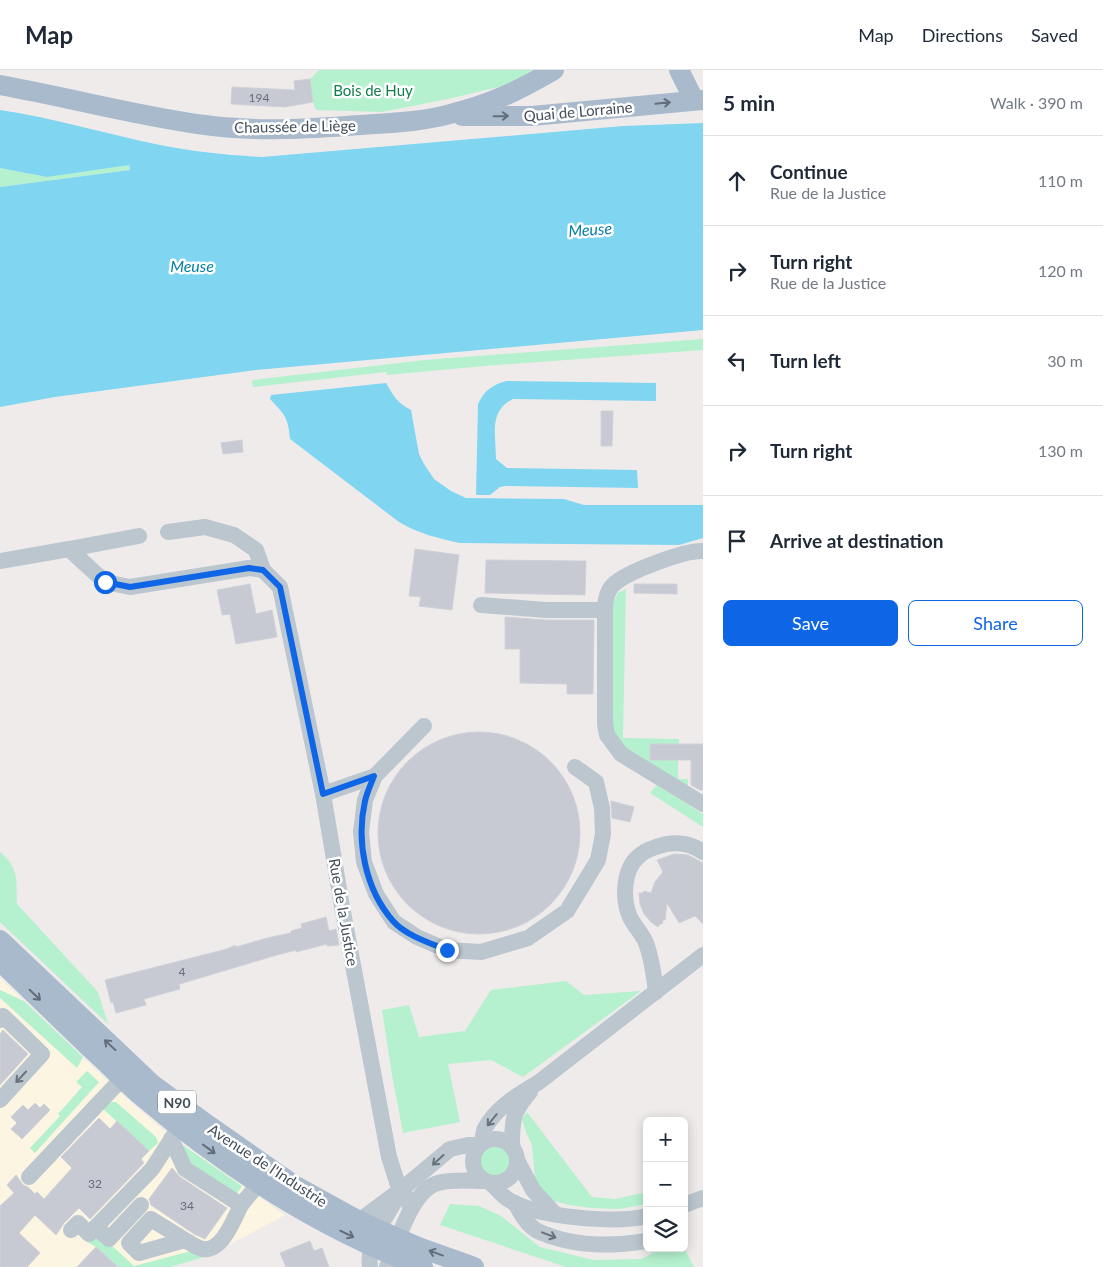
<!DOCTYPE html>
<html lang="en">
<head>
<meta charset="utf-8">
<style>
	:root { --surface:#fff; --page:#f2f2f3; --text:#1f2937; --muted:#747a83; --line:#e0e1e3; --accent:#0e66e6 }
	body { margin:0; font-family:Lato,sans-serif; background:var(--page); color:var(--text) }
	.controls { position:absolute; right:15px; bottom:15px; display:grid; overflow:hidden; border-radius:8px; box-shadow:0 2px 12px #0003 }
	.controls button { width:45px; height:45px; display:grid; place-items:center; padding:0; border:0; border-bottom:1px solid var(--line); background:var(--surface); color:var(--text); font:25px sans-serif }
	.stop { position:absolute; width:15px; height:15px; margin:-11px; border:4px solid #0e66e6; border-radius:50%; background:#fff }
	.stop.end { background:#0e66e6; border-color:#fff; box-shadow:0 1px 5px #0008 }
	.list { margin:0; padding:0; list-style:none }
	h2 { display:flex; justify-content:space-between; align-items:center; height:65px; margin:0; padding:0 20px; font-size:21px }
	h2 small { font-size:16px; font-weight:400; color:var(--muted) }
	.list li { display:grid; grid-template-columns:32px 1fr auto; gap:15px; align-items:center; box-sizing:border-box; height:90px; padding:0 20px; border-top:1px solid var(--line) }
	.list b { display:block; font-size:19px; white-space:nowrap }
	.list p { margin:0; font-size:16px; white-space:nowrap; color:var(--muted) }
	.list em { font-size:16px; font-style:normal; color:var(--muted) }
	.actions { display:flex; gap:10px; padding:15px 20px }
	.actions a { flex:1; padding:11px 0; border:1px solid var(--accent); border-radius:8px; text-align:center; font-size:18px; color:var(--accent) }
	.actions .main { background:var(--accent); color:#fff }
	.icon { flex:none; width:28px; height:28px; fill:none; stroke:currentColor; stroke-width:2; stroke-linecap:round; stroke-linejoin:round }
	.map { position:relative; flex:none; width:703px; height:1197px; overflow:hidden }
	header { display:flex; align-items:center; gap:30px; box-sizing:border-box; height:70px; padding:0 25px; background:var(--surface); border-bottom:1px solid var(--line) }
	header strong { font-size:24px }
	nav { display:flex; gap:28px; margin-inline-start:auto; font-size:18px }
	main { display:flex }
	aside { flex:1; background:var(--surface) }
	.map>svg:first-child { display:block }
</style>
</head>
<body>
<header>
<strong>Map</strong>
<nav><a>Map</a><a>Directions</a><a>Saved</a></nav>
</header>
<main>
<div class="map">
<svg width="703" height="1197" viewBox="0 0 703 1197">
	<rect width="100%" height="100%" fill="#efebeb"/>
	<polygon fill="#fcf5e2" points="0,908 114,1017 163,1060 285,1145 208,1186 170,1197 0,1197"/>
	<g fill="#b5f1ce">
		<polygon points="319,0 532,0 515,13 448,29 382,42 316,40 313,32 310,9"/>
		<polygon points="129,94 130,100 0,117 0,98 47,107"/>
		<polygon points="703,269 703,280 484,296 387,305 386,302 253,317 252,310 425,290"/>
		<polygon points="626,519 623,668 679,669 679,674 650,690 678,690 678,709 688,709 688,720 629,682 608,653 610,539 618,523"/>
		<polygon points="657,715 703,744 703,757 650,723"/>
		<path d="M0,782C20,798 16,812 17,834L98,922L108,954L0,852Z"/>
		<polygon points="566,911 584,925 641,921 523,1007 491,990 448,994 460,1052 403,1063 392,1005 382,940 409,935 419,967 465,961 491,920"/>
		<polygon points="0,920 24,931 83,987 77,998 0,928"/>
		<polygon points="87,1001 99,1012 35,1083 30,1078 60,1046 58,1044 82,1017 76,1012"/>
		<polygon points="112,1032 116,1032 156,1067 158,1073 149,1081 103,1039 108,1033"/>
		<polygon points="527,1042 592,1127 615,1129 647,1122 647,1134 619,1139 592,1138 569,1135 550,1130 535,1110 532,1075 526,1062 522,1049"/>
		<polygon points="180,1073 242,1116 236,1125 184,1089"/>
		<circle cx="494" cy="1092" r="16"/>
		<polygon points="450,1134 479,1136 501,1146 540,1177 594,1190 641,1189 663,1178 684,1178 694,1197 566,1197 440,1155"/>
		<polygon points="96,1161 134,1196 195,1180 208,1186 170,1197 118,1197 96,1177 87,1172"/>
	</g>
	<g fill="#80d6f0">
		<path d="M0,40C54,48 107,64 160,75C194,82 228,85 262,87L623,56L703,53V260L256,300L55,327L0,337V117L130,100L129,95L47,107L0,98Z"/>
		<path d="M507,311L656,313V331L513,329C488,341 496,366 496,389L507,398L637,400L638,418L505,416L500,417L490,425H476L478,334C484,321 493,314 507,311Z"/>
		<path d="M386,313C393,325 397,333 411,340L419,384L424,394L434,409L451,421L466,428L564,429L584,435H703V468L679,475L460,473C437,468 420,464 399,452L290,369C288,347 285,345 270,329L271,325Z"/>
	</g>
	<g fill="#c7cad2" stroke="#cfd1d8">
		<polygon points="310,9 313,32 285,37 231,34 232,17 295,20 294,11"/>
		<polygon points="601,341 613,341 612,376 601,376"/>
		<polygon points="242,370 243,382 223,384 221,373"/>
		<polygon points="415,479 459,485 452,540 419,536 421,527 409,526"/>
		<polygon points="486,490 586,491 585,525 485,523"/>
		<polygon points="250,514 256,544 272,540 277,567 236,574 230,544 222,545 217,520"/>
		<polygon points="634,514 677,514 677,524 634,523"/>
		<polygon points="505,547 546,550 594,550 593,624 567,624 567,614 520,613 520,579 505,579"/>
		<circle cx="479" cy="763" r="101"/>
		<polygon points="650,674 703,674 703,720 700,720 691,715 691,690 650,690"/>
		<polygon points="611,731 634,737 630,752 612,748"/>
		<polygon points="674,784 688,785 703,793 703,854 695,846 679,853 667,833 665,850 663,850 662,854 660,854 658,857 651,852 644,844 640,834 639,823 643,823 644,821 651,823 655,812 663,802 657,790"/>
		<polygon points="326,847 329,861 336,859 339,875 327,876 327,874 296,882 296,880 277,885 183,913 179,914 180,919 144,929 146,935 116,943 113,932 111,933 105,910 227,879 235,875 236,877 267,868 291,863 291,861 302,858 301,854"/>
		<polygon points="3,960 28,984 0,1015 0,964"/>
		<polygon points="35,1033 40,1038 44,1034 50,1040 22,1069 11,1059 17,1053 11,1047 23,1035 28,1040"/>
		<polygon points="99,1048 110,1059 117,1051 149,1081 141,1089 144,1093 90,1149 79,1138 64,1153 56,1165 35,1145 19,1163 40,1183 27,1197 0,1197 0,1136 14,1123 7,1115 16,1105 23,1115 28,1117 35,1124 37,1122 44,1129 72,1098 61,1087"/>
		<polygon points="172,1098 180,1107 227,1138 205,1169 194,1164 151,1135 149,1129"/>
		<polygon points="310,1171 314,1181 322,1178 329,1197 286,1197 280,1183"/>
		<polygon points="96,1177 118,1197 77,1197"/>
	</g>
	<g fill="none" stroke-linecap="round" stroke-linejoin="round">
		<g stroke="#bbc6cf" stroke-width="16">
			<polyline points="168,462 205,457 234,465 256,480 263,500 280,517 323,724 341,831 389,1087 398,1115 407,1128 411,1139"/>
			<polyline points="69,479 139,466"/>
			<path d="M703,481C685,480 626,502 613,515C607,521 605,532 605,540V654L607,665L621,684L703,734"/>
			<polyline points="0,491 69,479 105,512 130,517 249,498 263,500"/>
			<polyline points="481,535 546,540 605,540"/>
			<polyline points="375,706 365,730 361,762 364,792 376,824 394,852 417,867 447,880 481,882 528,868 567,841 598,790 603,764 602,738 596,712 575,697"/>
			<polyline points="323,724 375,706 424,656"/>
			<path d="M656,922C654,905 652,889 646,873C642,863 634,856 630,847C622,829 623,799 639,786C643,782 650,779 656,777C672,771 689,772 703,782"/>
			<polyline points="0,950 3,946 42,984 0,1030"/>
			<polyline points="171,1069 185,1099 241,1135 259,1113"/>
			<circle cx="495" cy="1091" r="22"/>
			<path d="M482,1073C483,1068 483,1062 485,1058C497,1036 520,1024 539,1012L703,885"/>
			<path d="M512,1077C512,1052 512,1042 530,1022"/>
			<polyline points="517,1090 533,1120 555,1144"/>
			<polyline points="29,1107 114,1017 132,1002"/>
			<path d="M492,1114C497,1119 502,1126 509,1130C537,1147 615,1154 647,1146"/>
			<path d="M515,1133C520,1142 526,1154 536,1160C540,1163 546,1164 550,1166C582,1177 614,1176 647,1171"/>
			<polyline points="684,1135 703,1128"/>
			<polyline points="359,1151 402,1119 450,1079 468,1075 480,1075"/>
			<polyline points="96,1157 109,1169 141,1135"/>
			<polyline points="71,1160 78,1153 89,1164 152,1099 180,1056"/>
			<path d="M185,1170L151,1149L129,1173L139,1183L185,1170C190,1173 197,1178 203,1179C222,1182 234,1149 241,1135"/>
			<path d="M370,1197C366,1171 388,1145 399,1124"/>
			<path d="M387,1197C397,1174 411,1120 438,1113C452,1109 470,1111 485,1111"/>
		</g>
		<g stroke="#a9bacd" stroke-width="20">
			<polyline points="679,0 694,30"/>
			<path d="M0,15C68,27 136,46 205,55C256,62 308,59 360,55C391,53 423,52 454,43C470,39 488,33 504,26C521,19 538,9 554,0"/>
			<polyline points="462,46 532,46 703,30"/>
			<polyline points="0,870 152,1014 208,1055 294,1115 352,1147 379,1160 418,1177 474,1197"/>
			<path d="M0,891C30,920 60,949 90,978C107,993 123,1010 140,1025C224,1096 319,1159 423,1197"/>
		</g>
	</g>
	<defs><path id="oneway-shaft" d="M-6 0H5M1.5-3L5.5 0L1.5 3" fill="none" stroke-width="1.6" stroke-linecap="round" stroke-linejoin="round" transform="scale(1.25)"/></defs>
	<g stroke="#626e7c">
		<use href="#oneway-shaft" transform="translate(663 33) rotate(-6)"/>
		<use href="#oneway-shaft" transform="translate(501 46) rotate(-1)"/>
		<use href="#oneway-shaft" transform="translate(35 925) rotate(44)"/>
		<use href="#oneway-shaft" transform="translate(110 975) rotate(-137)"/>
		<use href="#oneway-shaft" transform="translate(209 1079) rotate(36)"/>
		<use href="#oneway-shaft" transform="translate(347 1164) rotate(26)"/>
		<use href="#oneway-shaft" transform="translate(436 1183) rotate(-160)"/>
	</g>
	<g stroke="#67727d">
		<use href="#oneway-shaft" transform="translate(21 1007) rotate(133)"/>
		<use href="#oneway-shaft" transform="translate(492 1050) rotate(129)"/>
		<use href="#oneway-shaft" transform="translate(438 1090) rotate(138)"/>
		<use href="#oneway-shaft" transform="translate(549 1165) rotate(21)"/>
	</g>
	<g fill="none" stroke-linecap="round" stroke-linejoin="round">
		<path stroke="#0e66e6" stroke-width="6" d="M105,512L130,517L249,498L263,500L280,517L323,724L374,706C371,714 367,722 365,731C356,771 365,819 393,851C405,865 430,873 447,880"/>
	</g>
	<g text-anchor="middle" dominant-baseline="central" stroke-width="5" stroke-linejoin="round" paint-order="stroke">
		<g font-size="12" fill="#646d78">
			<text x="259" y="27">194</text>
			<text x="182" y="901">4</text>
			<text x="95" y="1113">32</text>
			<text x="187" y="1135">34</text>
		</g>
		<rect fill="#fff" stroke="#7b838c" stroke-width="1" x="158" y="1020.5" width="38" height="23" rx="4"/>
		<g font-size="14" font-weight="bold" fill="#434e5a">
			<text x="177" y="1032">N90</text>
		</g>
		<g font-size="15" fill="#117e4b" stroke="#fff">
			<text x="373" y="20">Bois de Huy</text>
		</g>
		<g font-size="15" fill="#434e5a" stroke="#fff">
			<text transform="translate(578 41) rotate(-5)">Quai de Lorraine</text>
			<text transform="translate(295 56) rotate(-1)">Chaussée de Liège</text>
			<text transform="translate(344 842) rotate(80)">Rue de la Justice</text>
			<text transform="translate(268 1095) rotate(33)">Avenue de l'Industrie</text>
		</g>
		<g font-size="16" font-style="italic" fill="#057ea4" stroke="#fff">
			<text transform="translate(590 159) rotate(-4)">Meuse</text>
			<text x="192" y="195">Meuse</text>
		</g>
	</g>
</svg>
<div class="controls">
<button>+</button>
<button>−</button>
<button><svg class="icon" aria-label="layers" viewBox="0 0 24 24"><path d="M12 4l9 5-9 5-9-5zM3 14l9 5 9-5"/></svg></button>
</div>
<div class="stop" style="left:105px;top:512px"></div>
<div class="stop end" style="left:447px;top:880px"></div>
</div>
<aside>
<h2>5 min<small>Walk · 390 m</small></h2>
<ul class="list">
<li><svg class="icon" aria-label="ahead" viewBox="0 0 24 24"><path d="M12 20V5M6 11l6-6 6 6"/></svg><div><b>Continue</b><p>Rue de la Justice</p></div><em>110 m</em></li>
<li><svg class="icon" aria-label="right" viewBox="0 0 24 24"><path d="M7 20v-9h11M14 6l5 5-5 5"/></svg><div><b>Turn right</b><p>Rue de la Justice</p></div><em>120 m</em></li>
<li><svg class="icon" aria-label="left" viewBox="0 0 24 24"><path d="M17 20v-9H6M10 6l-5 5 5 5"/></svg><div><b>Turn left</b></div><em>30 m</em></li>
<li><svg class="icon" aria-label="right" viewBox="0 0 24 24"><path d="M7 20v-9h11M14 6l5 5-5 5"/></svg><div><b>Turn right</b></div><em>130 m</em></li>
<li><svg class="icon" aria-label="arrive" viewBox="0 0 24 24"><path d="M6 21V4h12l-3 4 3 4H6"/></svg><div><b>Arrive at destination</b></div></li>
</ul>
<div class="actions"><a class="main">Save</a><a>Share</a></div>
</aside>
</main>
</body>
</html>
